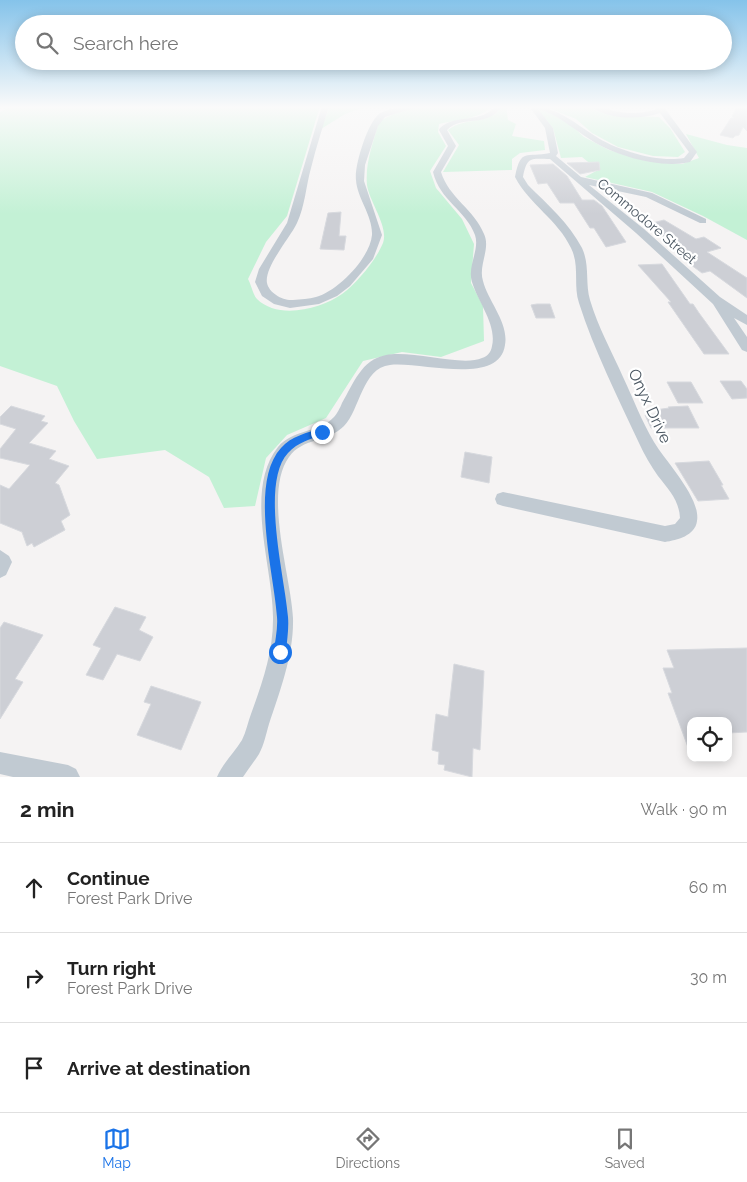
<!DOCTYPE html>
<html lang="en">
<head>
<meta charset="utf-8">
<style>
	:root { --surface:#fff; --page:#f2f2f2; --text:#222; --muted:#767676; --line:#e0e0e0; --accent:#1a73e8 }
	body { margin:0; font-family:Raleway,sans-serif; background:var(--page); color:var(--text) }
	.controls { position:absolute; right:15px; bottom:15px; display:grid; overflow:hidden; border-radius:10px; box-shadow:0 2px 12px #0003 }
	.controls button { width:45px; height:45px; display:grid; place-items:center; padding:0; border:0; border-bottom:1px solid var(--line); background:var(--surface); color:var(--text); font:25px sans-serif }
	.stop { position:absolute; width:15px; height:15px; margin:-11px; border:4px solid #1a73e8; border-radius:50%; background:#fff }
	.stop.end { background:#1a73e8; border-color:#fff; box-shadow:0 1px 5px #0008 }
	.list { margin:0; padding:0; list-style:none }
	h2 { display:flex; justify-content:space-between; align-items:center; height:65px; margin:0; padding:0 20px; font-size:21px }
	h2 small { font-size:16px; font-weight:400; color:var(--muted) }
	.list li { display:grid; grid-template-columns:32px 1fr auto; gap:15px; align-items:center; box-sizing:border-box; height:90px; padding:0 20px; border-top:1px solid var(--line) }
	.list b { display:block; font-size:19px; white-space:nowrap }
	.list p { margin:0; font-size:16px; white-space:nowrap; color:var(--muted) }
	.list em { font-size:16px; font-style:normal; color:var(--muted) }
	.icon { flex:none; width:28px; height:28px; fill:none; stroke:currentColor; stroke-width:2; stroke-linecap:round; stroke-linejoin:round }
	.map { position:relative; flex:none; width:747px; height:777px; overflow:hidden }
	.search { position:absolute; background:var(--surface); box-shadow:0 2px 12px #0003; left:15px; right:15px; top:15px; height:55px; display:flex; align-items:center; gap:12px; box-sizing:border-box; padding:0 18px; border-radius:28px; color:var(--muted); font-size:19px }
	.sheet { height:335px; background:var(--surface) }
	nav { display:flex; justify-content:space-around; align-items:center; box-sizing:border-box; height:70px; border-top:1px solid var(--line); background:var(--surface); font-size:14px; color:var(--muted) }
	nav a { display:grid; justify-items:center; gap:2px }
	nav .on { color:var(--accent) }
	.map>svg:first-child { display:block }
</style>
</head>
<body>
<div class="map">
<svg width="747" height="777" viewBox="0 0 747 777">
	<rect width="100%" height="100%" fill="#f5f3f3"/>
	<g fill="#c3f1d5">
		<path d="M12,106H320L287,216L266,242L248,279C251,284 253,295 257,299C278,320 321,309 342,294C357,283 376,260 383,243C389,227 369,201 367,185C365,163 373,143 379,122C412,100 454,106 492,106C480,119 456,120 439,124L438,132L446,146L430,171L436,188L462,219L474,244L471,283L483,306L484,341L441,357L402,352L363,361L326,418L287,435L266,458L255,506L224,508L209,477L165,450L97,459L74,421L57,386L0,366V112Z"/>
		<polygon points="330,106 367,106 345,114 321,129"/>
		<path d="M503,106H506L508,120L516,124L512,136L544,141L545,150L520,153L512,159V170L443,172L459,145L448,130C466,116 489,126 503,106Z"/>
		<polygon points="544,106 588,106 599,112 626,116 659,117 670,128 685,152 678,157 653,156 618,147 592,133 576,119"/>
		<polygon points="541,109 569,123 584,137 609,150 646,161 682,164 699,158 686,134 727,145 747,148 747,240 703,216 652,192 585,177 598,170 582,157 561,158 553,128 538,110"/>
	</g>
	<g fill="#cdcfd5" stroke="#d7d9de">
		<polygon points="738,106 747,106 747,131 743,127 739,135 735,136 733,138 720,135 731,118 734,118 732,116"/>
		<polygon points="599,162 600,170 580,174 567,163"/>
		<polygon points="553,164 567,176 582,200 594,200 602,206 626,242 606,247 594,228 590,228 574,203 560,203 547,183 538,184 530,165"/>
		<polygon points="341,212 339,236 346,236 344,250 320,249 328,213"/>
		<polygon points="664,220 696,239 704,237 721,248 707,252 747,278 747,298 710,271 702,273 679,256 690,253 645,225"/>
		<polygon points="662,264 690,304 693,304 699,313 729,354 704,354 668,302 671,302 638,265"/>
		<polygon points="537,304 550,304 555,318 536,318 531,305"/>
		<polygon points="720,381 741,381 747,389 747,398 732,399"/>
		<polygon points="667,382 691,382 703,403 678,403"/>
		<polygon points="11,406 45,416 41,421 48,423 29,443 56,451 49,459 69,466 55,483 59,485 70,515 61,521 65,530 34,547 32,543 27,546 22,532 0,523 0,485 9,489 30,465 0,458 0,449 16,429 0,424 0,417"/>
		<polygon points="688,406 699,428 651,428 645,415 657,414 655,410 669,408 668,407"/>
		<polygon points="465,452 492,457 489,483 461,477"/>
		<polygon points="709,461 723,485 721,485 729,499 698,501 675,463"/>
		<polygon points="115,607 146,617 139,630 153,637 140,661 117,654 103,680 86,675 101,648 93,645"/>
		<polygon points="4,622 43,635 15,679 23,682 0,719 0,628"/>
		<polygon points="747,648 747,732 728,733 728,721 691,721 691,750 689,750 668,693 672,693 663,668 674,668 667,650"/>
		<polygon points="454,664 484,671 480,750 473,748 472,777 444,770 445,765 438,764 439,752 432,750 436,714 448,717"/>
		<polygon points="151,686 201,702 181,750 137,735 151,704 144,702"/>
	</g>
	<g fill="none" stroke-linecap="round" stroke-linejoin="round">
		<g fill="#c1cad2" fill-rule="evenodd">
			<path d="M322,106H329C323,127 316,147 311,168C306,186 305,206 297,223C290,238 264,267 267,283C269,293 283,301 293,300C301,299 309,299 316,297C338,291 370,258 372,235C373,216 357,198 356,180C354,166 368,122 379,114C386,109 411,105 420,106L385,117L378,126L365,165L364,181L382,235L373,259L350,286L337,296L319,304L290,308L274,304L262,296L255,282L259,269L287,223Z"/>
			<path d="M495,106H502C487,129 463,114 447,130L456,146L441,172C449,198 474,209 484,234C491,249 478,265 483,281C488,301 509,323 505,345C499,387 420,361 390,365C362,368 360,410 344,426C328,442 302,438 289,457C263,493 291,576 293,618C294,654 280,691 269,724C266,734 264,745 259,754C254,762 248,769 243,777H217C223,763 234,753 242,740C246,732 248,722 251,714C262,684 273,652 273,620C274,569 243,491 278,447C293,429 319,433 334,417C337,414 340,408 342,403C354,383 361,360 386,355C413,350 462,367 482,358C488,356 491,352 492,346C497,325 478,302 472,282C467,266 480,250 475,235C466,210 440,201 433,172L448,146L439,130L440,128C456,113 482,124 495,106Z"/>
			<path d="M529,106C556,106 573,122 595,136C616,150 658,163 684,158L689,152L660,113C639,120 608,120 590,106C599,105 605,109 614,111C628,114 643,114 657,109V106H663L697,152L690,162C662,169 615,156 591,140C573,129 559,115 538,109L553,128L558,153L556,156L581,177L652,193L706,219V223H700L646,197L589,185L644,229L720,297L747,315V325L734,318L747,337V352L742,350L713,304L636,233L550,159C531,159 527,156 523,177L528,185C547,204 569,223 582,248C590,265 585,283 590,300C598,327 612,352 623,377C633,398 642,422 654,442C666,462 701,498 697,521C695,536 677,540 665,542L503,506L497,504L495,499L497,494L503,492L665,526L675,524L680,518C679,500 669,490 658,476C651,466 644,454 639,443C618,398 594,350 579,303C573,285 580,266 571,248C558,220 529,204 515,177C521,147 526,158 550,153L545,128Z"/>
			<polygon points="0,550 9,556 12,562 6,575 0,578"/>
			<polygon points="0,752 68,765 76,769 80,777 13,777 0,774"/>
		</g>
	</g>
	<linearGradient id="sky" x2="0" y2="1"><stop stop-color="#85c3ea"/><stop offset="0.5" stop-color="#fafafa"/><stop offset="1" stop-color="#fafafa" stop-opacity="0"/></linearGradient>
	<rect width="747" height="214" fill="url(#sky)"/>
	<path fill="#1a73e8" d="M322,428L325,429V434C311,439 298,442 288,453C260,483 285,578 288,617C289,628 287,640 286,652L284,656L280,657L276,656L274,652C275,640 278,628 277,617C274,573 249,483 281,448C291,436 307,433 322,428Z"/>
	<g text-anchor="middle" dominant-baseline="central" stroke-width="4.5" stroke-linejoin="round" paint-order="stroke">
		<g font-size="14" fill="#4a5661" stroke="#fff">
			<text transform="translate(647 221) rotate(40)">Commodore Street</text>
		</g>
		<g font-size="16" fill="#4a5661" stroke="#fff">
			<text transform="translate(650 406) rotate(65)">Onyx Drive</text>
		</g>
	</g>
</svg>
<div class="controls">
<button><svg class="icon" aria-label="locate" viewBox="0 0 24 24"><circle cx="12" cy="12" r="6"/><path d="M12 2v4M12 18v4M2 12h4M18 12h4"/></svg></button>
</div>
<div class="stop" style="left:280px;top:652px"></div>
<div class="stop end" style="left:322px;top:432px"></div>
<div class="search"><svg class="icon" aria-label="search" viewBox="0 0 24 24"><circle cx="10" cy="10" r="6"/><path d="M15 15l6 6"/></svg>Search here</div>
</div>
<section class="sheet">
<h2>2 min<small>Walk · 90 m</small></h2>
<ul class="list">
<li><svg class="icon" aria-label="ahead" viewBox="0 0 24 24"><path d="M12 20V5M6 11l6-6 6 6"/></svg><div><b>Continue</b><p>Forest Park Drive</p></div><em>60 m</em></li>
<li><svg class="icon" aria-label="right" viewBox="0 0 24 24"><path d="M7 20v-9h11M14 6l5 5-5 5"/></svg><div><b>Turn right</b><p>Forest Park Drive</p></div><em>30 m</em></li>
<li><svg class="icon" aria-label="arrive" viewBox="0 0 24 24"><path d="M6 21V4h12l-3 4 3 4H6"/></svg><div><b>Arrive at destination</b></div></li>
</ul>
</section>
<nav>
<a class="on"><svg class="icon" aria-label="map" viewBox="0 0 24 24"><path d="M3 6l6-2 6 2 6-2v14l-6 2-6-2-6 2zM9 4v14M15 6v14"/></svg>Map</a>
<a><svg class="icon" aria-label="directions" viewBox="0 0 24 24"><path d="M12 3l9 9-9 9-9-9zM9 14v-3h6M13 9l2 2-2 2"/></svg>Directions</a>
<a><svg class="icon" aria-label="saved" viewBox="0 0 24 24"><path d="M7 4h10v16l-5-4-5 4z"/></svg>Saved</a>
</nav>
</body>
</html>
